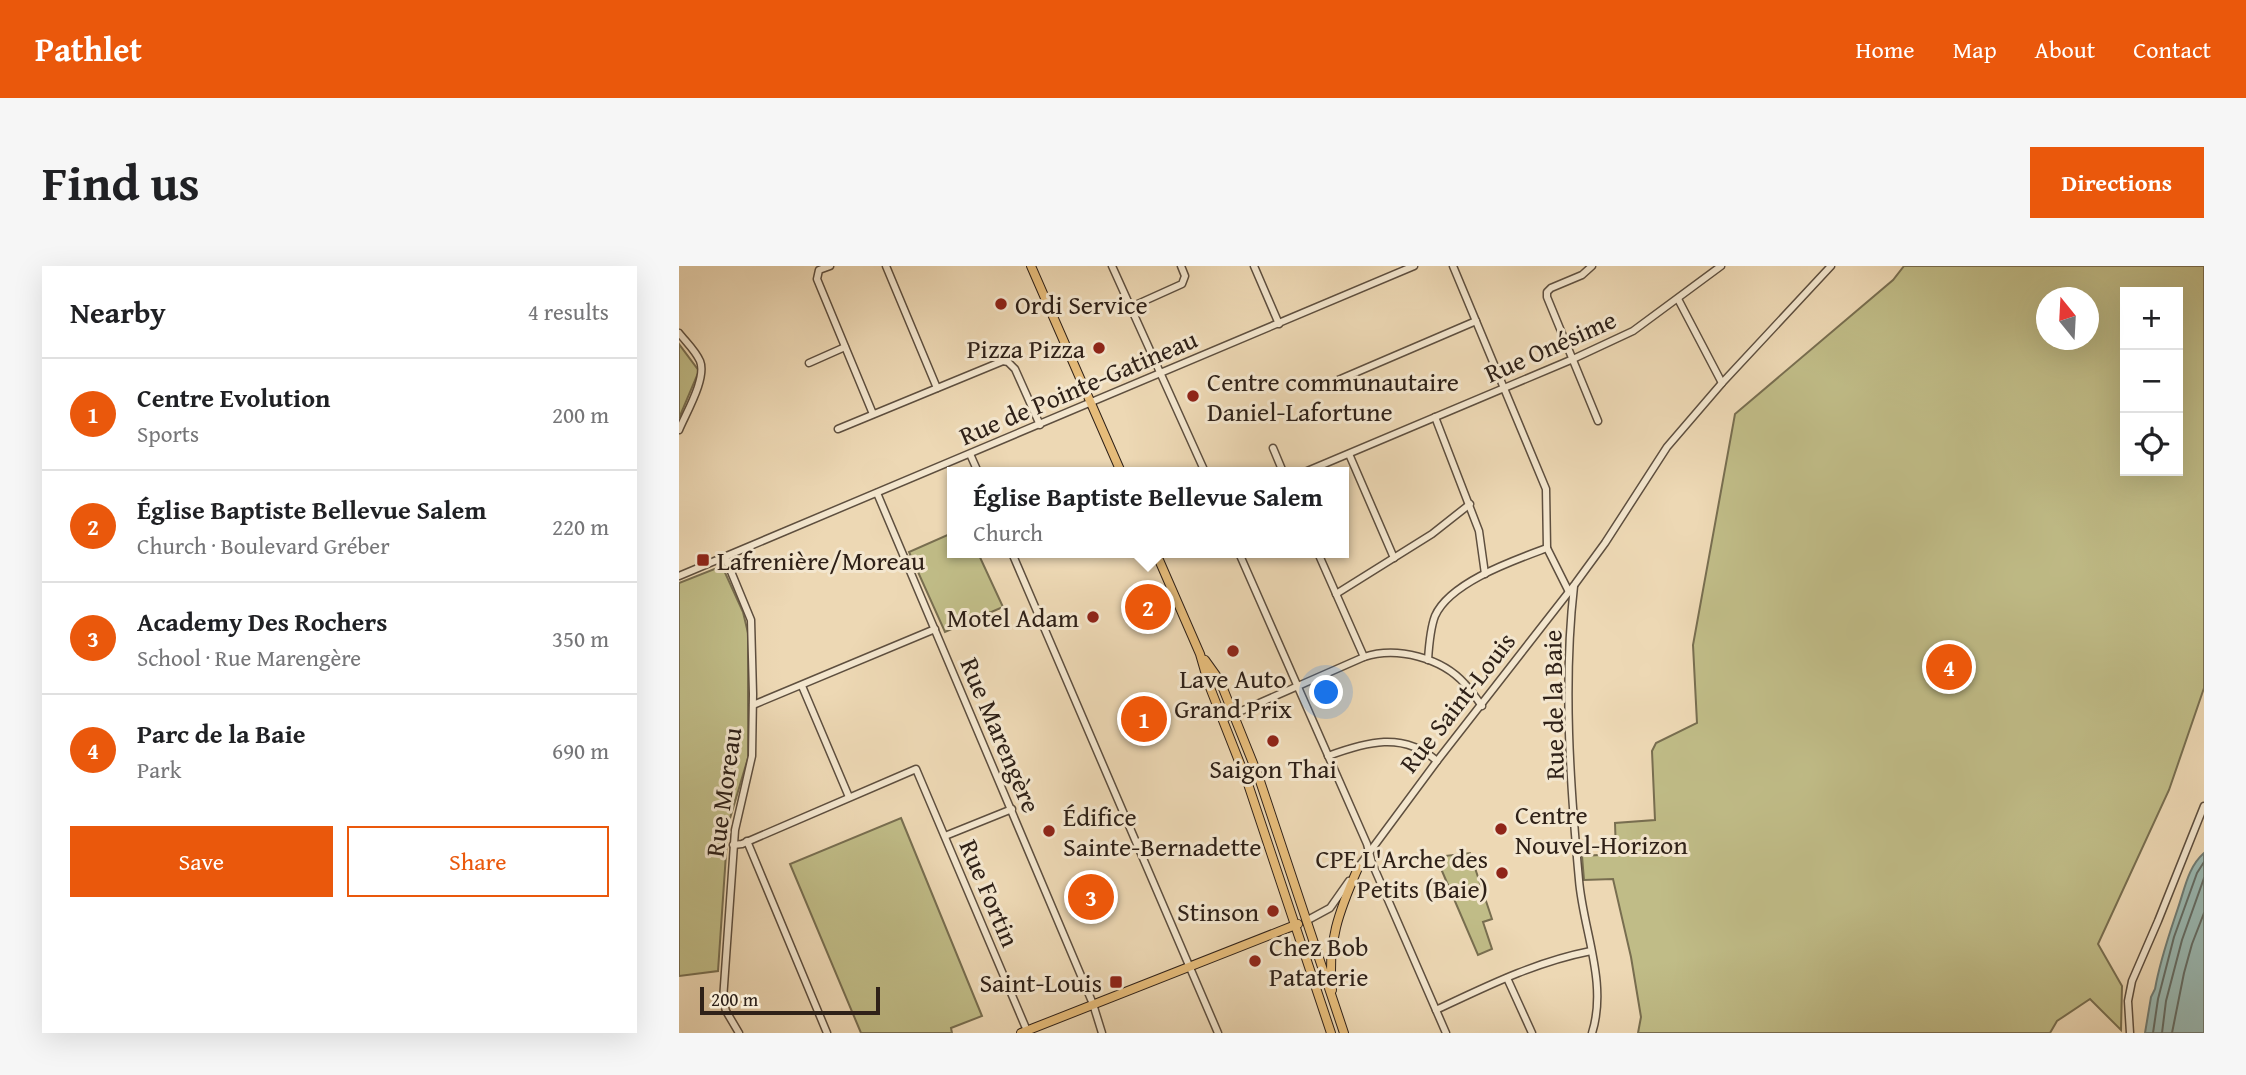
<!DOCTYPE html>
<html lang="en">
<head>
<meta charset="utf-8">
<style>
	:root { --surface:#fff; --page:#f6f6f6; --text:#202124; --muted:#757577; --line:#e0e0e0; --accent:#ea580c }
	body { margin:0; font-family:"Gentium Book Plus",serif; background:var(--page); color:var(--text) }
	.controls { position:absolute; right:21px; top:21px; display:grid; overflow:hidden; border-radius:0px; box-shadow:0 7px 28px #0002 }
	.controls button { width:63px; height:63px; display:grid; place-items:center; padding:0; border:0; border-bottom:2px solid var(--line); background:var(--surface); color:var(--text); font:35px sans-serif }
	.compass { position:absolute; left:1357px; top:21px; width:63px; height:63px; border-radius:50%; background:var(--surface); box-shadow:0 7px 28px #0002; rotate:342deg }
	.scale { position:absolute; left:21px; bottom:18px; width:180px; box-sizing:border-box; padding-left:7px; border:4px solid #2f2118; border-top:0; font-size:19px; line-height:24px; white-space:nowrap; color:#2f2118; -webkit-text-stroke:5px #f3e6ce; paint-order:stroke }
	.you { position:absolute; left:648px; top:427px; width:24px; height:24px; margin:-18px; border:5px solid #fff; border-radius:50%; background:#1a73e8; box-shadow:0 0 0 10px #1a73e833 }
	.badge { display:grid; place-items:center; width:46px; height:46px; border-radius:50%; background:var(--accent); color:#fff; font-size:23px; font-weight:700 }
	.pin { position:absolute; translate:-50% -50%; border:4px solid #fff; box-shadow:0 2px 7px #0006 }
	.popup { position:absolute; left:268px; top:201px; width:402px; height:91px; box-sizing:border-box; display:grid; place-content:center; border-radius:0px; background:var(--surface); filter:drop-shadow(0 2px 5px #0005); font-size:23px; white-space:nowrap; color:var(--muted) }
	.popup b { font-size:26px; color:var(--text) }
	.popup::after { content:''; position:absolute; left:50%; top:100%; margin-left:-14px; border:14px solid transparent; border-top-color:var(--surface) }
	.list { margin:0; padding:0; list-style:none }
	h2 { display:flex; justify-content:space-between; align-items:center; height:91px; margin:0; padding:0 28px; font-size:30px }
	h2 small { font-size:23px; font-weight:400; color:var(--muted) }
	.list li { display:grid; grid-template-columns:46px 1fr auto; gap:21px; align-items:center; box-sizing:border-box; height:112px; padding:0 28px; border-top:2px solid var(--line) }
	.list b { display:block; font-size:26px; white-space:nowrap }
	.list p { margin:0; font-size:23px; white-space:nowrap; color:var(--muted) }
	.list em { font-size:23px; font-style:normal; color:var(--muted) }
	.actions { display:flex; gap:14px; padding:21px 28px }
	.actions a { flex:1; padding:16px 0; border:2px solid var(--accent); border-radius:0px; text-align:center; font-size:24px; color:var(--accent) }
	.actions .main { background:var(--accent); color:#fff }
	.icon { flex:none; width:38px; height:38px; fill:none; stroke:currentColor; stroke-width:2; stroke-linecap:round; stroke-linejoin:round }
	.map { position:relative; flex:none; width:1525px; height:767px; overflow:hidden; border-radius:0px }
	header { display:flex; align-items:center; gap:42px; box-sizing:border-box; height:98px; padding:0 35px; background:var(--accent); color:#fff }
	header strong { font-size:33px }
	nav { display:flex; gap:38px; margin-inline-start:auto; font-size:24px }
	.intro { display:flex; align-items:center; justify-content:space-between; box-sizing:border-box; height:168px; padding:0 42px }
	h1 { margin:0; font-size:49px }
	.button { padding:18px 32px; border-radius:0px; background:var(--accent); color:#fff; font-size:24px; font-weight:700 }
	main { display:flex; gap:42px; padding:0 42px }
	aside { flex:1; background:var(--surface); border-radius:0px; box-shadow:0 7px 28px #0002 }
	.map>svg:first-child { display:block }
</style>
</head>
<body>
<header>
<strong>Pathlet</strong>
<nav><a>Home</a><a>Map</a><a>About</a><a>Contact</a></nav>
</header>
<div class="intro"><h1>Find us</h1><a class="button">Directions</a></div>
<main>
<aside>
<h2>Nearby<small>4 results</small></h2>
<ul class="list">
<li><span class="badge">1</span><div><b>Centre Evolution</b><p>Sports</p></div><em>200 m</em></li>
<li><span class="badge">2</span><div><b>Église Baptiste Bellevue Salem</b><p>Church · Boulevard Gréber</p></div><em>220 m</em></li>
<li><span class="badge">3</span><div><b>Academy Des Rochers</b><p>School · Rue Marengère</p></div><em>350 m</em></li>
<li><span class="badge">4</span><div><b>Parc de la Baie</b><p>Park</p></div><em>690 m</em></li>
</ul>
<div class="actions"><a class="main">Save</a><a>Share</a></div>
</aside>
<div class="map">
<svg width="1525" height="767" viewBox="0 0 1525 767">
	<rect width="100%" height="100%" fill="#edd8b4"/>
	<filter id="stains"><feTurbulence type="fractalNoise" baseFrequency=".00286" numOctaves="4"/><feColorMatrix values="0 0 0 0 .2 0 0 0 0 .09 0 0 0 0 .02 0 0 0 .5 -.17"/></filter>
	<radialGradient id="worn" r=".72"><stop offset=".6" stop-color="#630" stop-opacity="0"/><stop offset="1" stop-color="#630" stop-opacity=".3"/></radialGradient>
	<g fill="#c0bc87" stroke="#786e50" stroke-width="2" fill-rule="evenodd">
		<path d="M1225,0H1525V422L1490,524L1419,678L1443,720L1442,764L1411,733L1378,755L1371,767H959L962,751L952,691L934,613L905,614L903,590L937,588L936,557L976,554L973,485L977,477L1018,457L1014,379L1056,148L1214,14ZM1499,26V205H1446V26ZM1367,32H1409V74H1367Z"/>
		<polygon points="0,78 20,105 0,152"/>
		<polygon points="273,267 273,287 299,287 324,341 266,366 230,286"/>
		<polygon points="43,300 64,346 69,367 69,492 49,559 39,705 0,710 0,317"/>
		<polygon points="222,552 303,750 272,762 273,767 182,767 111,598"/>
		<polygon points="791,587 813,653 804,656 813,683 799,689 757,591"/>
	</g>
	<path fill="#9ab9b3" stroke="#6f7c75" stroke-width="2" d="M1525,587V767H1466L1472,731L1476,723C1481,694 1490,669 1499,642C1506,622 1509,601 1525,587Z"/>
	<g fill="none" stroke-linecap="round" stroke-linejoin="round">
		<g stroke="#646d66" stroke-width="2">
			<polyline points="1474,767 1479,733 1495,671 1518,607 1525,596"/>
			<polyline points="1483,767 1487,735 1503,674 1525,612"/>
			<polyline points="1493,767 1505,707 1513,678 1525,647"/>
		</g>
		<g stroke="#5e4f3f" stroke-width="9">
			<g id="minor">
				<polyline points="151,0 140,4 138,13 194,148"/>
				<polyline points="207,0 258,122"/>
				<polyline points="433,0 526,206"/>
				<polyline points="575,0 600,58"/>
				<polyline points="774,0 867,223 868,282 890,326"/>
				<polyline points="913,0 903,9 872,22 868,26 868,31 919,155"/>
				<polyline points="999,33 1043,117"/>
				<polyline points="452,41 503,18 506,10 502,0"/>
				<path d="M0,67C7,76 16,84 21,95C28,112 7,147 0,164"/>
				<polyline points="130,97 166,81"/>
				<polyline points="650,118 797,55"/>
				<polyline points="756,151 800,265 806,308"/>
				<polyline points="159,163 324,95 329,96 336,103 361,159"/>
				<polyline points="594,182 604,206"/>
				<polyline points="291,188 299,206"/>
				<polyline points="670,188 715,292"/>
				<polyline points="626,206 894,93 954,65 1042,0"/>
				<polyline points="198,227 414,738 423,767"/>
				<polyline points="333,287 539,767"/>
				<polyline points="560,287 688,578 693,597 767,767"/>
				<polyline points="639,287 685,391"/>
				<polyline points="46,291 72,354 74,428 73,490 56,564 44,734 47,745 60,767"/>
				<polyline points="0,310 735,0"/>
				<path d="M895,320C884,418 891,517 900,614C904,664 929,717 913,767"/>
				<polyline points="657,328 753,268 791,238"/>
				<path d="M749,394C750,379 751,363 756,350C771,316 836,294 868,282"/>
				<polyline points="123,420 170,531"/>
				<polyline points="74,439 256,363"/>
				<path d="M544,453L685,391C718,380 763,392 786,418C792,424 797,432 803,440"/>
				<path d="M649,490C687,476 724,465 758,495"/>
				<polyline points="266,570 333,543"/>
				<polyline points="68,575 148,767"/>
				<polyline points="54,579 63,578 237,503 349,767"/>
				<polyline points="678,603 758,495 896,318 926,277 988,181 1043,117 1152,0"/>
				<polyline points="627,655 651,642 670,615"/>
				<polyline points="828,712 853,767"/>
				<path d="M757,744C808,720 856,696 912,685"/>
				<polyline points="1451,767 1449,735 1453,715 1479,655 1525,540"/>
			</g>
		</g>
		<g stroke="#2f2118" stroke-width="10">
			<g id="major">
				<polyline points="352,0 442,206"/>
				<polyline points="477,287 521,388 530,419 569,518 652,767"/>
				<polyline points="526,394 541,415 580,512 665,767"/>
				<path d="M653,724C648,677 660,645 679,602"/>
				<polyline points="342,767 619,658"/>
			</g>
		</g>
		<use href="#minor" stroke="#f3e6ce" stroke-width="6"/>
		<use href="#major" stroke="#e6bc7a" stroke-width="8"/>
	</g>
	<g fill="#8f2418" stroke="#f3e6ce" stroke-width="2.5">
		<circle cx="322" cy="38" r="7"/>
		<circle cx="420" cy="82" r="7"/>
		<circle cx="514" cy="130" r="7"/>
		<rect x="17" y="287" width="14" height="14" rx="3.5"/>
		<circle cx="414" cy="351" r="7"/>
		<circle cx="554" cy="385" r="7"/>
		<circle cx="594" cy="475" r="7"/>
		<circle cx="822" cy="563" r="7"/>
		<circle cx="370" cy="565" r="7"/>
		<circle cx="823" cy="607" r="7"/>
		<circle cx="594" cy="645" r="7"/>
		<circle cx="576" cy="695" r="7"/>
		<rect x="430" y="709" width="14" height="14" rx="3.5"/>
	</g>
	<g text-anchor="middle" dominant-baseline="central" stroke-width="6" stroke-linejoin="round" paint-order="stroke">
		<g font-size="26" fill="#2f2118" stroke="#f3e6ce" text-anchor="start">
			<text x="336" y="38">Ordi Service</text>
			<text x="406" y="82" text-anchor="end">Pizza Pizza</text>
			<text x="528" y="115">Centre communautaire<tspan x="528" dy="30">Daniel-Lafortune</tspan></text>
			<text x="38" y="294">Lafrenière/Moreau</text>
			<text x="400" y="351" text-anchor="end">Motel Adam</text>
			<text x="554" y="412" text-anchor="middle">Lave Auto<tspan x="554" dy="30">Grand Prix</tspan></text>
			<text x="594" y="502" text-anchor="middle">Saigon Thai</text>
			<text x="836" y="548">Centre<tspan x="836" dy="30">Nouvel-Horizon</tspan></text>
			<text x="384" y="550">Édifice<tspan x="384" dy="30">Sainte-Bernadette</tspan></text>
			<text x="809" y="592" text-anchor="end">CPE L'Arche des<tspan x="809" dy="30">Petits (Baie)</tspan></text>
			<text x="580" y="645" text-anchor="end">Stinson</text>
			<text x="590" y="680">Chez Bob<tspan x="590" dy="30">Pataterie</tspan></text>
			<text x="423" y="716" text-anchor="end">Saint-Louis</text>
		</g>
		<g font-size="26" fill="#2f2118" stroke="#f3e6ce">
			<text transform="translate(871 80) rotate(-24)">Rue Onésime</text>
			<text transform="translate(399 121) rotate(-23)">Rue de Pointe-Gatineau</text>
			<text transform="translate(778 436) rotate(-52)">Rue Saint-Louis</text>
			<text transform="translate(874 439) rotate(-91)">Rue de la Baie</text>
			<text transform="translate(322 469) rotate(67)">Rue Marengère</text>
			<text transform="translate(44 526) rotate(-82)">Rue Moreau</text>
			<text transform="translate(311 627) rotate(67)">Rue Fortin</text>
		</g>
	</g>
	<rect width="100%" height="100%" filter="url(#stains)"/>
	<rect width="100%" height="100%" fill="url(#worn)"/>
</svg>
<div class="controls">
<button>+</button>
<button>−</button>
<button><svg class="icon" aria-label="locate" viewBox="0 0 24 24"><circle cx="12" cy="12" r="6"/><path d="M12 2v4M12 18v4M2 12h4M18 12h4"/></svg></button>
</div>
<svg class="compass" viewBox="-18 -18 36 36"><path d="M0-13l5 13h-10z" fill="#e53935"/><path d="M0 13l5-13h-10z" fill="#757577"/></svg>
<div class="scale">200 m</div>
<div class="you"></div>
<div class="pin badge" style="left:465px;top:453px">1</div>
<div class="pin badge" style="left:469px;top:341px">2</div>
<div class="popup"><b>Église Baptiste Bellevue Salem</b>Church</div>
<div class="pin badge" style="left:412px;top:631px">3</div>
<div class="pin badge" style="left:1270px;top:401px">4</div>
</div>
</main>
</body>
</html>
